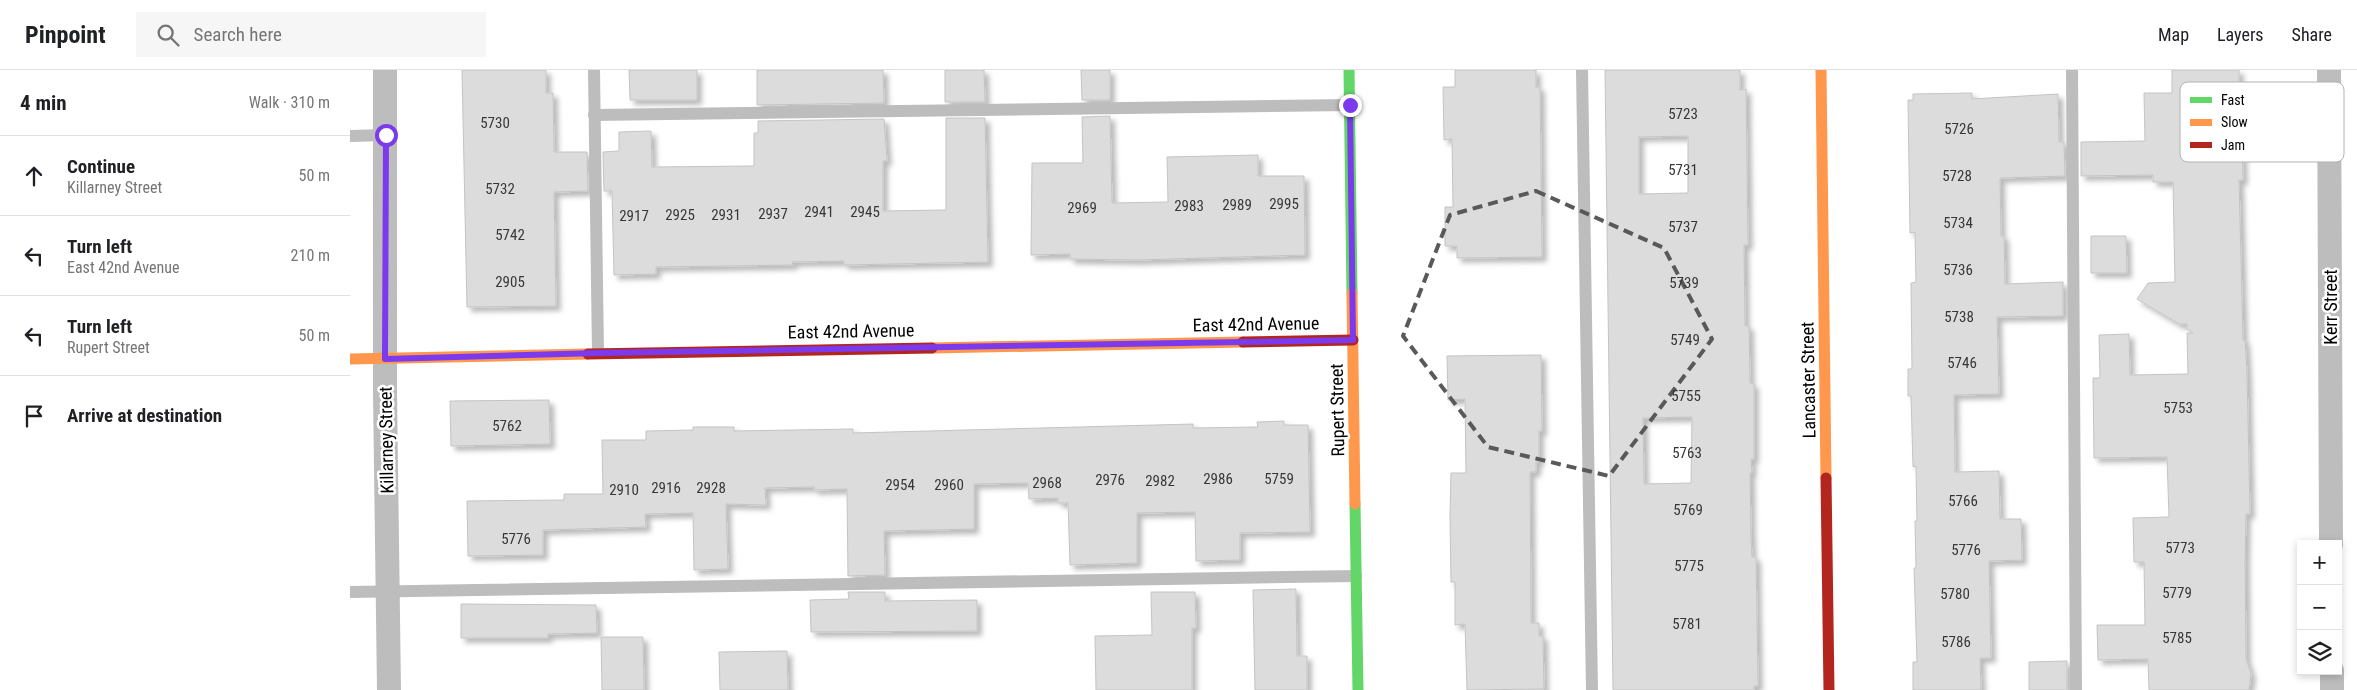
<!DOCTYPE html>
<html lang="en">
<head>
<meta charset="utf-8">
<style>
	:root { --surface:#fff; --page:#f6f6f6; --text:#202124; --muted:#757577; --line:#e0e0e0 }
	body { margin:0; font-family:"Roboto Condensed",sans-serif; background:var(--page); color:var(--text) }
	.controls { position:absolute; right:15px; bottom:15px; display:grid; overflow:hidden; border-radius:0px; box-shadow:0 2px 8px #0003 }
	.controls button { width:45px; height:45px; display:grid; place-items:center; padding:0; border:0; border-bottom:1px solid var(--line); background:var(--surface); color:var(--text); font:25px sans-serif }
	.stop { position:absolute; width:15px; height:15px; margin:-11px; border:4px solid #7c3aed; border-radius:50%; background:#fff }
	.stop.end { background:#7c3aed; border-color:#fff; box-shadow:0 1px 5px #0008 }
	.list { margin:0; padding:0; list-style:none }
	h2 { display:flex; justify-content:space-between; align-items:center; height:65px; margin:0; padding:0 20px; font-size:21px }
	h2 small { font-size:16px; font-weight:400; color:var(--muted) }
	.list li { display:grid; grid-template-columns:32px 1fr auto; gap:15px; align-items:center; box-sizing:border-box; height:80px; padding:0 20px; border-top:1px solid var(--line) }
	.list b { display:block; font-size:19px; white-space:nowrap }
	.list p { margin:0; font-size:16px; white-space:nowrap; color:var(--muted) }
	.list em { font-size:16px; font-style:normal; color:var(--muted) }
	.icon { flex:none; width:28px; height:28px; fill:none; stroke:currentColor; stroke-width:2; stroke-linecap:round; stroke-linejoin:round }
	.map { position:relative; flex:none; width:2007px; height:620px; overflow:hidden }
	header { display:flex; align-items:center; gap:30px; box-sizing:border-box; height:70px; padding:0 25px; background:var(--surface); border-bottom:1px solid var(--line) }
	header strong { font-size:24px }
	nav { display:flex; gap:28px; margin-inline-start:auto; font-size:18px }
	.search { width:350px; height:45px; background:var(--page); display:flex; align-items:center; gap:12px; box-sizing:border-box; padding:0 18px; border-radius:0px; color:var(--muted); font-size:19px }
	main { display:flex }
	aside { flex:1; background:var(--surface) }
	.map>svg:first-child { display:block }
</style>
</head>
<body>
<header>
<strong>Pinpoint</strong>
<div class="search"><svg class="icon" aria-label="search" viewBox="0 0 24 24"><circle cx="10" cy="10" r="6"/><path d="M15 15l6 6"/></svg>Search here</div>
<nav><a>Map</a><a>Layers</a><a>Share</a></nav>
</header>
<main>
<aside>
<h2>4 min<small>Walk · 310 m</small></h2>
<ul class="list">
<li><svg class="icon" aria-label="ahead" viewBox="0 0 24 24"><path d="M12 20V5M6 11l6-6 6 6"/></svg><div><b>Continue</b><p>Killarney Street</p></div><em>50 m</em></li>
<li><svg class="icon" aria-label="left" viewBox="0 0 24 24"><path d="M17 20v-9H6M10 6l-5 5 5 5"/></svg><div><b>Turn left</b><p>East 42nd Avenue</p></div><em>210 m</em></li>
<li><svg class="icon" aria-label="left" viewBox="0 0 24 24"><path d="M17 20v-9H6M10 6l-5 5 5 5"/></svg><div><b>Turn left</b><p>Rupert Street</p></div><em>50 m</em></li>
<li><svg class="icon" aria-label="arrive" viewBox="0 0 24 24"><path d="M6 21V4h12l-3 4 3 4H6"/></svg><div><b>Arrive at destination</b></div></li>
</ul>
</aside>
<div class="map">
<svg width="2007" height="620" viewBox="0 0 2007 620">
	<defs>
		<filter id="shadow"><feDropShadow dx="4.5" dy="4.5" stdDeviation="2.5" flood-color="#0004"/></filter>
	</defs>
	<rect width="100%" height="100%" fill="#fff"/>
	<g fill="#dcdcdc" stroke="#c4c4c4" fill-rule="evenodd" filter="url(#shadow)">
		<polygon points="112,0 196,0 196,23 203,23 204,82 237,82 238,121 204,122 206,236 117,237"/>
		<polygon points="279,0 347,0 347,30 280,30"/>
		<polygon points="407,0 533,0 534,33 407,35"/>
		<polygon points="595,0 634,0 635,32 595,32"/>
		<polygon points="731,0 760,0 760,30 732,30"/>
		<polygon points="1105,0 1186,0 1186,17 1190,17 1192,187 1107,188 1107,176 1095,176 1095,137 1103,137 1102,69 1094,70 1093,17 1105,17"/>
		<path d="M1255,0H1390V20L1396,19L1398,175H1394L1395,256H1399L1400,313L1404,314V389H1401L1402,403H1400L1401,467L1402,487H1406L1408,616H1404V620H1263ZM1338,66V123L1289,124V67ZM1342,347L1341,413L1294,414L1293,348Z"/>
		<polygon points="1822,0 1889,0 1890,67 1892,67 1893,110 1889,110 1893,270 1895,270 1897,303 1900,444 1896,444 1895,490 1896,588 1901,604 1899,620 1799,620 1798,589 1748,590 1747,555 1795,555 1794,492 1784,492 1783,448 1819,447 1817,387 1744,388 1743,308 1750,308 1749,265 1779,264 1780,305 1838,304 1837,263 1843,263 1837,259 1837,254 1829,254 1787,229 1798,213 1825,212 1823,112 1803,112 1803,105 1731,106 1731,72 1795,71 1794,23 1822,23"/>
		<polygon points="1622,23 1622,29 1708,24 1709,70 1709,72 1714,72 1715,106 1650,108 1651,166 1654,166 1655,214 1713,212 1713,246 1647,247 1649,324 1604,325 1605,402 1649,401 1650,449 1671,449 1672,490 1639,491 1641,588 1630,588 1631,620 1563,620 1563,592 1567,592 1564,498 1566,498 1565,451 1567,451 1566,396 1563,397 1561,326 1558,326 1558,299 1562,299 1561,213 1566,212 1565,162 1560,163 1558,30 1563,30 1563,24"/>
		<polygon points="760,46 762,133 818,132 817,87 908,85 908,106 954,106 955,185 786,190 720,189 720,184 681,185 682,93 733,93 732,47"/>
		<polygon points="596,48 635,48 638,192 494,195 494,191 442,192 443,195 306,197 306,204 264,205 262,121 254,121 253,82 269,81 269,62 301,61 302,97 404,96 404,63 408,63 408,51 534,49 537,91 533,91 533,141 596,140"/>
		<polygon points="1741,166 1776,166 1777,203 1741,203"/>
		<polygon points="1191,285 1192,361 1189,361 1189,392 1186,392 1186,402 1180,402 1181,553 1189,553 1189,566 1193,566 1194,619 1117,620 1115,554 1105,555 1105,512 1101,512 1100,446 1101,403 1116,403 1115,329 1098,330 1097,286"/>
		<polygon points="199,330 200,374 101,376 100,331"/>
		<polygon points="934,351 934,355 958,355 960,462 890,463 890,490 846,491 845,442 787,443 787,493 720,495 718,433 708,433 708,428 679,429 678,413 624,414 624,459 534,461 535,505 498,506 497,419 464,420 464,417 415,418 416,435 376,434 378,499 344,500 343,443 295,444 296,457 193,460 193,485 118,486 117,431 214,430 214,424 253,424 252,370 296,370 296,361 343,360 343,357 384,357 384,361 503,359 503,363 843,354 843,358 908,357 907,352"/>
		<polygon points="946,519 947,586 957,586 957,620 905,620 903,520"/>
		<polygon points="498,522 535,522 535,531 627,530 627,561 461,562 460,530 499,529"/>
		<polygon points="801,522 845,522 846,558 842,558 842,620 746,620 745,566 802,565"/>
		<polygon points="111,534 246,535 247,563 198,564 198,568 111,568"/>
		<polygon points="251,567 293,567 294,620 252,620"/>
		<polygon points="437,581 438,620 370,620 369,582"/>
		<polygon points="1717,591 1717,620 1679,620 1679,592"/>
	</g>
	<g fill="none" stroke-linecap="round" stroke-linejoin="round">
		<g stroke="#bdbdbd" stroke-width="12">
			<polyline points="244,0 248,283"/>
			<polyline points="1232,0 1242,620"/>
			<polyline points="1722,0 1726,620"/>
			<polyline points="244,45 1000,35"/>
			<polyline points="0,66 36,65"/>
			<polyline points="0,522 1006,506"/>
		</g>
		<g stroke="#bdbdbd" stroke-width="24">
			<polyline points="35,0 35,323 39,620"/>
			<polyline points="1979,0 1981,474"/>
			<polyline points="1982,601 1982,620"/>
		</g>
		<g stroke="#63d668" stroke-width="11">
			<polyline points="999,0 1002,223"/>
			<polyline points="1005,434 1008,620"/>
		</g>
		<g stroke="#ff974d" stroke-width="11">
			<polyline points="1471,0 1476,408"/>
			<polyline points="1002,223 1005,434"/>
			<polyline points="582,278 893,272"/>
			<polyline points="0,289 238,284"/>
		</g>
		<g stroke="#b3261e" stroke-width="11">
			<polyline points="893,272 1003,270"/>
			<polyline points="238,284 582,278"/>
			<polyline points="1476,408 1479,620"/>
		</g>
	</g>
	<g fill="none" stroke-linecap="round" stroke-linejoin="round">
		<polyline stroke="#7c3aed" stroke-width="6" points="36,65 35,289 248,283 1003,270 1000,35"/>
	</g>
	<path fill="none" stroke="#595959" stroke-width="4" stroke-dasharray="10 6" stroke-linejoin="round" d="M1186,121L1314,178L1362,269L1259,406L1138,377L1053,266L1100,145Z"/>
	<g text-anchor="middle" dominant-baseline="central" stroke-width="5" stroke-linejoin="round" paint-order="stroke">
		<g font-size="15" fill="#373737">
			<text x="1333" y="44">5723</text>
			<text x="145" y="53">5730</text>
			<text x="1609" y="59">5726</text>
			<text x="1333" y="100">5731</text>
			<text x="1607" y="106">5728</text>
			<text x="150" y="119">5732</text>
			<text x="934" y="134">2995</text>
			<text x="887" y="135">2989</text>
			<text x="839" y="136">2983</text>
			<text x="732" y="138">2969</text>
			<text x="469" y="142">2941</text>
			<text x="515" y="142">2945</text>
			<text x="423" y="144">2937</text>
			<text x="330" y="145">2925</text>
			<text x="376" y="145">2931</text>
			<text x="284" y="146">2917</text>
			<text x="1608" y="153">5734</text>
			<text x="1333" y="157">5737</text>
			<text x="160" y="165">5742</text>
			<text x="1608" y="200">5736</text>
			<text x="160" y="212">2905</text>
			<text x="1334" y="213">5739</text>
			<text x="1609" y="247">5738</text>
			<text x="1335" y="270">5749</text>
			<text x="1612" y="293">5746</text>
			<text x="1336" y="326">5755</text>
			<text x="1828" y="338">5753</text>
			<text x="157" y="356">5762</text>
			<text x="1337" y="383">5763</text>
			<text x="868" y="409">2986</text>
			<text x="929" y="409">5759</text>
			<text x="760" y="410">2976</text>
			<text x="810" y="411">2982</text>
			<text x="697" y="413">2968</text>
			<text x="550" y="415">2954</text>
			<text x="599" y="415">2960</text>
			<text x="316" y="418">2916</text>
			<text x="361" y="418">2928</text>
			<text x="274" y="420">2910</text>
			<text x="1613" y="431">5766</text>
			<text x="1338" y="440">5769</text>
			<text x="166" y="469">5776</text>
			<text x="1830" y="478">5773</text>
			<text x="1616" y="480">5776</text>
			<text x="1339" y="496">5775</text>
			<text x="1827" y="523">5779</text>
			<text x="1605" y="524">5780</text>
			<text x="1337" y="554">5781</text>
			<text x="1827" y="568">5785</text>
			<text x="1606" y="572">5786</text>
		</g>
		<g font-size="18" fill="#000" stroke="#fff">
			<text transform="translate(1980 237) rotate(-90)">Kerr Street</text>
			<text transform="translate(906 254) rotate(-1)">East 42nd Avenue</text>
			<text transform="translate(501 261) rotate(-1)">East 42nd Avenue</text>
			<text transform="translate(1458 310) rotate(-91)">Lancaster Street</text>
			<text transform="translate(987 340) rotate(-91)">Rupert Street</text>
			<text transform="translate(36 370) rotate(-91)">Killarney Street</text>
		</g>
	</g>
	<rect x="1830" y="12" width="164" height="80" rx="8" fill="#fff" stroke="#b2b2b2" stroke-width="1"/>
	<rect x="1840" y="27" width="22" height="6" fill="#63d668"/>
	<rect x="1840" y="49" width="22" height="7" fill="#ff974d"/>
	<rect x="1840" y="72" width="22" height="6" fill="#b3261e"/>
	<g font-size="14" fill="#000">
		<text x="1871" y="35">Fast</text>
		<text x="1871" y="57">Slow</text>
		<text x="1871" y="80">Jam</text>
	</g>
</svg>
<div class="controls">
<button>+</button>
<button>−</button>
<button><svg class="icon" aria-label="layers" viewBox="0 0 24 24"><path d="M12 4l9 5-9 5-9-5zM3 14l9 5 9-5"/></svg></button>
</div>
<div class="stop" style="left:36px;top:65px"></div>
<div class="stop end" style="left:1000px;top:35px"></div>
</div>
</main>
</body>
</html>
